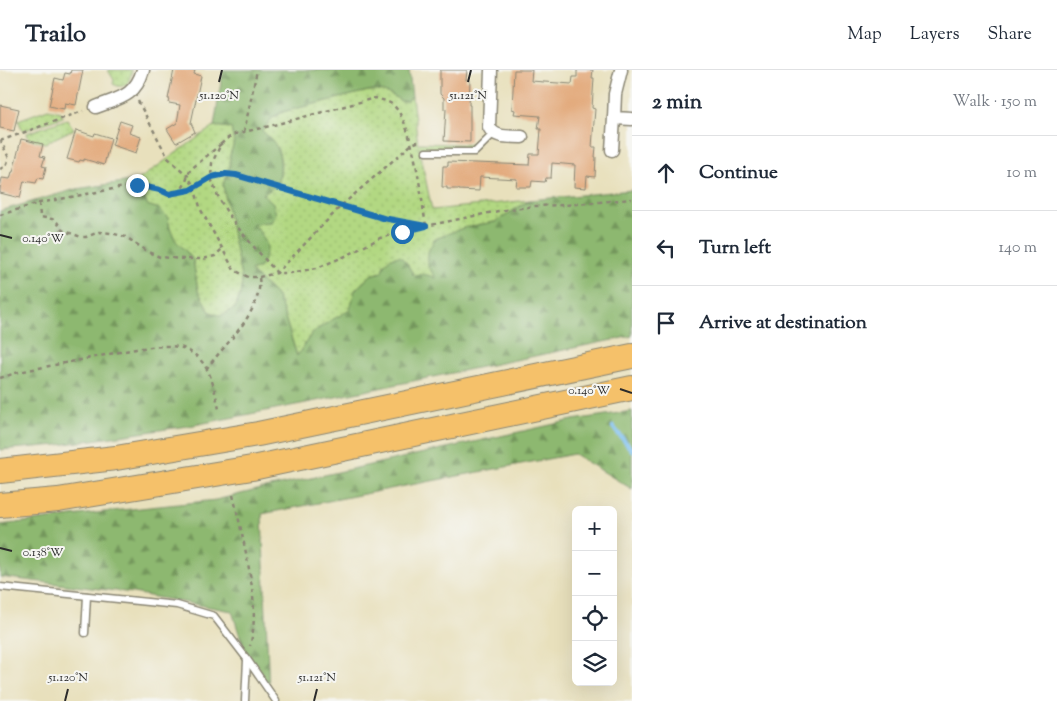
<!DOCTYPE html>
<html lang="en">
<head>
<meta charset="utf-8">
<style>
	:root { --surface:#fff; --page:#f2f2f3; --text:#1f2937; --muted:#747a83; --line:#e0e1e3 }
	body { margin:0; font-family:"Sorts Mill Goudy",serif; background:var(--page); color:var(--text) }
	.controls { position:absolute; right:15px; bottom:15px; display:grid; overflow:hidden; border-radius:8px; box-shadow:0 5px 20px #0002 }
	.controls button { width:45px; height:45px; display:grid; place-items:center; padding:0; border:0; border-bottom:1px solid var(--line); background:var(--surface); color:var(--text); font:25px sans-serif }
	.stop { position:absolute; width:15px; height:15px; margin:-11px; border:4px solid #1f6fb2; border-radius:50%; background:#fff }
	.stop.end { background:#1f6fb2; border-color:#fff; box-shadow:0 1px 5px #0008 }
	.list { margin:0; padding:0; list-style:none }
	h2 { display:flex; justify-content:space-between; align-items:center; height:65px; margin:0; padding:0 20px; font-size:21px }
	h2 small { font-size:16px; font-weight:400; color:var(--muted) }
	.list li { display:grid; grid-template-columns:32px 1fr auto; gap:15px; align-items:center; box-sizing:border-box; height:75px; padding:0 20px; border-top:1px solid var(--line) }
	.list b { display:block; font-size:19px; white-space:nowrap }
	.list em { font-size:16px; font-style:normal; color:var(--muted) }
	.icon { flex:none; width:28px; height:28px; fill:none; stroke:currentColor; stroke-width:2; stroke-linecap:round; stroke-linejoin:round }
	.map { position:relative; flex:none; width:632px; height:631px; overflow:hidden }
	header { display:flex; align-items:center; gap:30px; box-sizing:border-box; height:70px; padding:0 25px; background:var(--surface); border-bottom:1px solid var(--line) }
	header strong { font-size:24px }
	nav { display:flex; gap:28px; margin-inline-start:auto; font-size:18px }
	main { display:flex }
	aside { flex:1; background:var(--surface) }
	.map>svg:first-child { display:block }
</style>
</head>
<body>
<header>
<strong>Trailo</strong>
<nav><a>Map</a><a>Layers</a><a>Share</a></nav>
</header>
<main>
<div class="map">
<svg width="632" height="631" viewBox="0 0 632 631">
	<defs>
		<pattern id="grass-dots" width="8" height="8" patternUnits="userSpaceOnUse" patternTransform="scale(1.25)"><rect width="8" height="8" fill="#b2d882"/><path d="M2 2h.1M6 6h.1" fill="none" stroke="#99ba70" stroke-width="1.8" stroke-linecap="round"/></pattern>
		<pattern id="forest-firs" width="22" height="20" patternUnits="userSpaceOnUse" patternTransform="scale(1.25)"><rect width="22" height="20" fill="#8db870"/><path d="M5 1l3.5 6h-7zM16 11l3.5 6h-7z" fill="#73965c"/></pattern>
	</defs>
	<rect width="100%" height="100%" fill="#f6f6f2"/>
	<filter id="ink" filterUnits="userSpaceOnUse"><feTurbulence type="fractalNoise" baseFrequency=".02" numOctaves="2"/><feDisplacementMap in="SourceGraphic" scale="10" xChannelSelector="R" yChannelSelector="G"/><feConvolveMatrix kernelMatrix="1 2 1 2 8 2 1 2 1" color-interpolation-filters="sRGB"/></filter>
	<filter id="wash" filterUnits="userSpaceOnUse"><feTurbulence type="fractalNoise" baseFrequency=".0096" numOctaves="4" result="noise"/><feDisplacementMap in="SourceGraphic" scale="20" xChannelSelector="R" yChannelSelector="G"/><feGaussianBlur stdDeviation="1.12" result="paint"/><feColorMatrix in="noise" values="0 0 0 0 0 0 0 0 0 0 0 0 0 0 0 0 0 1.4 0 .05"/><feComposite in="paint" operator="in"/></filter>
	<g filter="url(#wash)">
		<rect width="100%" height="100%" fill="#e8e0bc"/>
		<g fill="url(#grass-dots)" stroke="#6e8256">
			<path d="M108,0H132C130,11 126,21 113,14L114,10Z"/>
			<path d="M379,20L391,24L401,31L407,30L412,27L418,74L420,73L479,75L471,79L419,78L432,140L530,130L495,152L466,157L434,170L437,209L414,206L406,192L384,194L382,202L371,205L355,220L350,241L330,251L312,263L297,286L281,235L275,224L250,201L260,197L254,156L259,153L271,152L263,124L279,112C283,88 281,78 262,61L272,48L282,42L368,21Z"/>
			<polygon points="48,39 61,42 63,47 23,61 18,50"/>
			<polygon points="67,49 74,59 45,73 29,69 27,63"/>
			<polygon points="214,56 231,58 234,73 230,85 231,96 223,115 242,212 240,226 235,238 221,246 210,242 198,221 193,190 186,181 176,171 170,159 168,148 159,139 147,135 138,110"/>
		</g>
		<g fill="url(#forest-firs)" stroke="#5c724e">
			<path d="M223,0H409L412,27L407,31H401C390,23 382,20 368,21L282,42L272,48L262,61C265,64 268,66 271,69C282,81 281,97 279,112L270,120L263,124L273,133L276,144L271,152L259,153L255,156C268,172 271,178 260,197L250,201L275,224L281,235L297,286L312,263L330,251L350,240L355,220L371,205L382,202C385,190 388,188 400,186L406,192L414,206C423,203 428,205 436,208L428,196V182L434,170L447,164L466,157L495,152L530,130L632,120V266L311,332L194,355L58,375L0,380V141L76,119L138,110L147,135L159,139L168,148L170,159L176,171L186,181L193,190L198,221L210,242L221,246L235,238L240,226L242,212L223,115L230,96V85L234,73L231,58L214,56Z"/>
			<polygon points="632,341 632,419 574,384 405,416 262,444 269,621 247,589 232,541 133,523 0,507 0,455 112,441 216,430 257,420 573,350"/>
		</g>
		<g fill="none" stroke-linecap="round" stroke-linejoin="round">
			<polyline stroke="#7cbff2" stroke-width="4.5" points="613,357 632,380"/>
		</g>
		<g id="blocks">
			<g fill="#e3ab7e">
				<polygon points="71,0 83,0 76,35 65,33 64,39 49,36 55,8 63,10 65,3 70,4"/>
				<polygon points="174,0 195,0 194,4 201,6 191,53 195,62 176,73 167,59 177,53 180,35 169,33 170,29 168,29"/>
				<polygon points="440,0 467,0 466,10 470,10 469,35 470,35 470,72 444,71 446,39 444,39 444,28 440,24"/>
				<polygon points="514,0 532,0 531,11 572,14 573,7 577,7 577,0 593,0 592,8 594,8 592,38 595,39 592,77 596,77 595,87 596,87 595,107 587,106 586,118 574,117 575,95 552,93 551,108 546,108 545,112 532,111 531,117 516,117 517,109 480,107 479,121 459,120 459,119 447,119 447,117 442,117 443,96 448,96 448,92 529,95 530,84 539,84 541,59 538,59 540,46 514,44 515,40 512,39"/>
				<polygon points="0,35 19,39 14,61 0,58"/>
				<polygon points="120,51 132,55 129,63 141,67 136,83 112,75"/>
				<polygon points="76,60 94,66 95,63 111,68 104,95 84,89 84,91 80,90 79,92 67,89"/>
				<polygon points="21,69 43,74 40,86 45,87 42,96 46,97 43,109 38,108 36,113 24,111 20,128 0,123 0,119 2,108 10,109 12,102 13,102"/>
			</g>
		</g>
	</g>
	<g filter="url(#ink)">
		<use href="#blocks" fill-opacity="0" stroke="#8a8674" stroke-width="1"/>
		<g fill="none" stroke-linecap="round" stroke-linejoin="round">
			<g stroke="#8a8674" stroke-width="9">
				<g id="lane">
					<polyline points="426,82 475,82 493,64"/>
					<polyline points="0,517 177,535 214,546 247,589 276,631"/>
					<polyline points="85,563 87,526"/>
					<polyline points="245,631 247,590"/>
				</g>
			</g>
			<g stroke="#8a8674" stroke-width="15">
				<g id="street">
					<path d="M491,0L489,57C495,69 510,66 522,67"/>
					<polyline points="621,0 615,24 614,48 632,49"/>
					<path d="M96,37C119,28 135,27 143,0"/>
					<polyline points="612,80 614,48"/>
				</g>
			</g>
			<g stroke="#8a8674" stroke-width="26">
				<g id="highway">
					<polyline points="0,401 116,388 258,364 632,286"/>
					<polyline points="0,435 58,430 252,398 632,318"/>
				</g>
			</g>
			<g stroke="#8a8674" stroke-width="2.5" stroke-dasharray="4 4" stroke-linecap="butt">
				<path d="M138,31L168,88L188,106L194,117L201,140L234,200L248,207H259C264,240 225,274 207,298"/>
				<polyline points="244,62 257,0"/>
				<polyline points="0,71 83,41"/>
				<path d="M221,74L190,100C186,110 187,113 179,122L190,120L211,107L212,93L221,74L228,68L235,64L270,56L375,28C382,30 388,31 393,35C414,54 421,127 426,156"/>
				<polyline points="0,99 6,96 9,88 1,72"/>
				<polyline points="39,133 40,147 52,149 57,152 62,160 81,167 86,167 99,162 111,163 126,167 148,182 160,187 183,189 203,189 215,186 222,179"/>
				<polyline points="0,145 39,133 124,117 137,115 160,120 169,124 179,122"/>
				<path d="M426,156L383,148L236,105L226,104L211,107C220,143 253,175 277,203H291L317,198L348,185L380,168L426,156L498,141L535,136L565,135L632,129"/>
				<polyline points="259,207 277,203 341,136 412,74 417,72 422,72"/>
				<path d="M0,308L19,302C43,297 66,293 90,288C112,284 165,270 185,279C211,291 213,315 219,339"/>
				<path d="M233,425C238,445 242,464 246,483C252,514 258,545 250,576"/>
			</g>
			<use href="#lane" stroke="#fff" stroke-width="6"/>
			<use href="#street" stroke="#fff" stroke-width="12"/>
			<use href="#highway" stroke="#f5c16b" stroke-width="24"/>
		</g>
	</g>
	<g fill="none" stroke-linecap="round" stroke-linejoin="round" filter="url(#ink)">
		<polyline stroke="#1f6fb2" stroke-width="6" points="137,115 160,120 169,124 190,120 212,107 226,104 236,105 383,148 426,156 402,162"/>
	</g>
	<path fill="none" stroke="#2b2b2b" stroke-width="2" d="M219,12L222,0M468,12L471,0M0,165L12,168M620,319L632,323M0,478L12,481M65,631L68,619M314,631L317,619"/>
	<g font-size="12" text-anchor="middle" fill="#2b2b2b" stroke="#f6f6f2" stroke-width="4" stroke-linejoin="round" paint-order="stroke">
		<text x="219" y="29">51.120°N</text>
		<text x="468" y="29">51.121°N</text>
		<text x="43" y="172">0.140°W</text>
		<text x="589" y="324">0.140°W</text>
		<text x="43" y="486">0.138°W</text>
		<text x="68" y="611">51.120°N</text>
		<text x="317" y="611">51.121°N</text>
	</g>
</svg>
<div class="controls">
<button>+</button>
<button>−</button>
<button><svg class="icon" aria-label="locate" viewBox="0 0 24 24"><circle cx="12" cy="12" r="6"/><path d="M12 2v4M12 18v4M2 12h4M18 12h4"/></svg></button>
<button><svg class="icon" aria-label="layers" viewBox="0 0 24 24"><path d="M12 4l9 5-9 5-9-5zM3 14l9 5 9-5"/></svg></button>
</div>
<div class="stop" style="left:402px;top:162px"></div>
<div class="stop end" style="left:137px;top:115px"></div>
</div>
<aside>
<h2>2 min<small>Walk · 150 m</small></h2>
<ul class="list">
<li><svg class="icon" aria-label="ahead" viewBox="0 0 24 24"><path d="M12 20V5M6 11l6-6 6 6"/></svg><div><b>Continue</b></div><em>10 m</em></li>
<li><svg class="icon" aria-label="left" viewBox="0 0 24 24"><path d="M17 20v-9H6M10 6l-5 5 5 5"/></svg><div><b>Turn left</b></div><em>140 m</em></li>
<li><svg class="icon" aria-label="arrive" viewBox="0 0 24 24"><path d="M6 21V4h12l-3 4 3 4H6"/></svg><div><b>Arrive at destination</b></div></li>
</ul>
</aside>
</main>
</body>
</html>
